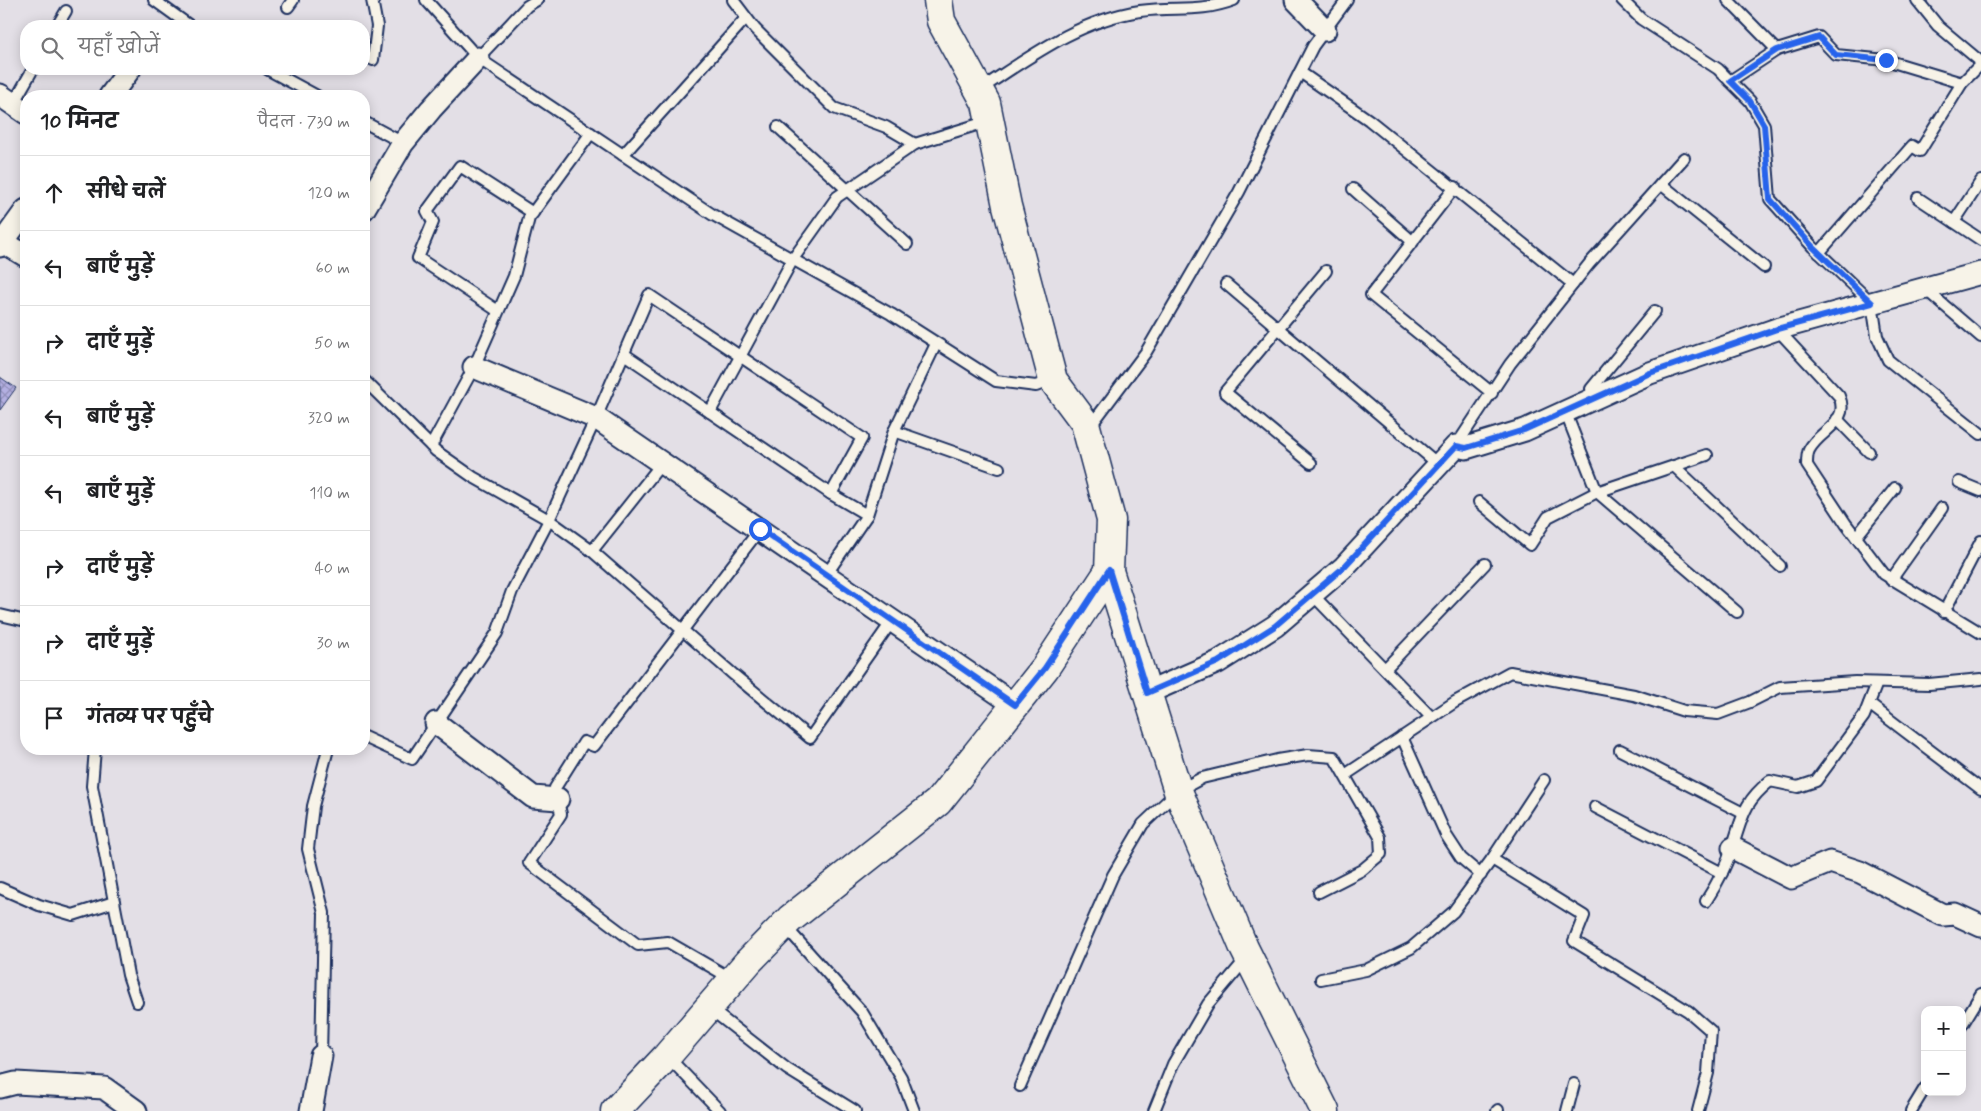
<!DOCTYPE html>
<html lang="hi">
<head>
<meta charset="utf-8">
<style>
	:root { --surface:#fff; --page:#f2f2f2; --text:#202124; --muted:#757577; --line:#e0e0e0 }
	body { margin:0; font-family:Mynerve,"Playpen Sans Deva",sans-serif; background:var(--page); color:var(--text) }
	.controls { position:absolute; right:15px; bottom:15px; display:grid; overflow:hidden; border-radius:10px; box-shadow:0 2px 12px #0003 }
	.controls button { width:45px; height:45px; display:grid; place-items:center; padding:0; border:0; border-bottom:1px solid var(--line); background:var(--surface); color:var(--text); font:25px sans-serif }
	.stop { position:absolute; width:15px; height:15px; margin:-11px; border:4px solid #2563eb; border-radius:50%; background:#fff }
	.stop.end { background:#2563eb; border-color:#fff; box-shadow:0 1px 5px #0008 }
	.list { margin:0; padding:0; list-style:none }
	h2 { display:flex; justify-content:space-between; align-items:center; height:65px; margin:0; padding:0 20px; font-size:21px }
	h2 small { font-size:16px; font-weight:400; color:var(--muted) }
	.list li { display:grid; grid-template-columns:32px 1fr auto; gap:15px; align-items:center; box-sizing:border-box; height:75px; padding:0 20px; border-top:1px solid var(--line) }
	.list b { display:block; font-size:19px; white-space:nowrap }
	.list em { font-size:16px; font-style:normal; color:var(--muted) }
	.icon { flex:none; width:28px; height:28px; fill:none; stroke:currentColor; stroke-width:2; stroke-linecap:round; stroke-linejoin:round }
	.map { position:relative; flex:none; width:1981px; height:1111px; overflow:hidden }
	.search { position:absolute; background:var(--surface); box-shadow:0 2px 12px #0003; left:20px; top:20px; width:350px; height:55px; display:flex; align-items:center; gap:12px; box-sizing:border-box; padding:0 18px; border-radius:20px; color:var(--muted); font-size:19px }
	.panel { position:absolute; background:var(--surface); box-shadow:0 2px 12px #0003; left:20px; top:90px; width:350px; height:665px; border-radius:20px }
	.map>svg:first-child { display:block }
</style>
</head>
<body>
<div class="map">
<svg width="1981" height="1111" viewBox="0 0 1981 1111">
	<defs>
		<pattern id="building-cross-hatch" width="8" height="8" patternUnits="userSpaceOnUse" patternTransform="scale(1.25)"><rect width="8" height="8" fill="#b4b0e2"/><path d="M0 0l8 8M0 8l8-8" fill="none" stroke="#9290ba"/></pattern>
	</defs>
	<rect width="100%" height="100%" fill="#e3dfe6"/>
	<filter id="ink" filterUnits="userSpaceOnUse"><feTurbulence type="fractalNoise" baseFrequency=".02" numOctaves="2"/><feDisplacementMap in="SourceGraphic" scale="10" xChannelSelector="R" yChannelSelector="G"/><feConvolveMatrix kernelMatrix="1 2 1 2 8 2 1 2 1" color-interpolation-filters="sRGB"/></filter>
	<g filter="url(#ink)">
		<polygon fill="url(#building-cross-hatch)" stroke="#1b2f5e" points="0,377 16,388 0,410"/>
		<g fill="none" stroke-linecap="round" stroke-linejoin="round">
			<g stroke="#1b2f5e" stroke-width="14">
				<g id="lane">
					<polyline points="154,0 190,26"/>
					<polyline points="372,0 377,26 373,60"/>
					<polyline points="426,0 478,58 713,215 891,314 996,381 1036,386 1052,380"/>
					<polyline points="733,0 755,29 834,108 886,127 915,144"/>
					<polyline points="1622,0 1641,19 1718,69 1750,101 1764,125 1770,199 1813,247 1872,303 1877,336 1888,360 1981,434"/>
					<polyline points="1728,0 1777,50"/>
					<polyline points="1917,0 1938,26 1981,62"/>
					<polyline points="288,7 293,0"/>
					<polyline points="57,26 66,11"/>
					<polyline points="478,58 527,6 537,0"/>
					<polyline points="267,69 317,96"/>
					<polyline points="1300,72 1369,120 1573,284"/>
					<polyline points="1730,81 1777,50 1819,37 1836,55 1886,60 1962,83"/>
					<path d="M979,90C1030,57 1079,20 1140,11C1175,6 1199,13 1234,0"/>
					<polyline points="13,104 33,69"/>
					<polyline points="364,122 403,143"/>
					<polyline points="778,127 907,244"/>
					<polyline points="623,155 746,18"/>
					<polyline points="1661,184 1764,267"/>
					<polyline points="1455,187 1371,295 1492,393"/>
					<polyline points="1353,189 1413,242"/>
					<polyline points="1918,198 1981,240"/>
					<polyline points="1954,222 1981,181"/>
					<polyline points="1819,253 1912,146 1920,151 1962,83 1981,64"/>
					<polyline points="1226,284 1439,465"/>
					<polyline points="1925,289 1981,337"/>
					<polyline points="498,311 418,258 433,222 427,211 460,166 533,213"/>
					<path d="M1777,329L1839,396C1851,423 1819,430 1809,450C1807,454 1807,461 1807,465L1846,524L1884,574L1981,633"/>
					<polyline points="624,354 831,494 867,515 826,575"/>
					<polyline points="364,380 436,451 473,477 549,520 592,551 734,675 810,738 892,621"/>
					<polyline points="1594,398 1591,389 1655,311"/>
					<polyline points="1565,411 1597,492 1737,612"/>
					<polyline points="710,412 793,259 837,197 915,144 989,121"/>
					<polyline points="1837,419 1869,452"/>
					<polyline points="1089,428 1146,352 1239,192 1313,46 1347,0"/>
					<polyline points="894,431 999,468"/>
					<polyline points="431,446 474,367 514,276 529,218 591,133"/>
					<polyline points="1456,446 1510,364 1589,264 1684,158"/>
					<polyline points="1311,463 1225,392 1326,271"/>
					<polyline points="1674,466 1780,566"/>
					<polyline points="1959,482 1981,491"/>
					<polyline points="1479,502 1530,545 1548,517 1597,492 1707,455"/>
					<polyline points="867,515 894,431 936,344"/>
					<polyline points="1856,537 1895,488"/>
					<polyline points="592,551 662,463"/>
					<polyline points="1891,580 1942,508"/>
					<polyline points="1312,594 1431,717"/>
					<polyline points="1944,612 1981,541"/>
					<polyline points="0,615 26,621"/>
					<polyline points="1385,669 1485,564"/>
					<polyline points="1869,704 1981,789"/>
					<polyline points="364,737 412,759 497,633 512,591 549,520 596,418 649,295 862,438 831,494"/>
					<polyline points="1402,737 1446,835 1461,858 1481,875"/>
					<polyline points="95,749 92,786 128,975 137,1002"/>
					<polyline points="1620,750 1743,813"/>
					<polyline points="1345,775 1455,702 1510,672 1634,695 1684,711 1718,714 1750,702 1780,687 1855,682 1929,684 1981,679"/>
					<polyline points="1595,807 1722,873"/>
					<polyline points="1492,859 1584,916 1574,941 1688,1011 1711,1031 1708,1073 1698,1111"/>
					<polyline points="0,888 39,905 73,915 114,902"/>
					<path d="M1706,901C1717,884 1726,867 1732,848C1743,816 1743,803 1770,781L1798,787L1816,781L1864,716L1877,683"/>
					<polyline points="784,925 862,1012 901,1077 914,1111"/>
					<polyline points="732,979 668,942 638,945 529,863 561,814 555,788 584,742 594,746 760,529"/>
					<polyline points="1321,979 1366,970 1411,948 1453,912 1492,859 1544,780"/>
					<polyline points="709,1008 787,1069 855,1111"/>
					<polyline points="1962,1025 1981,994"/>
					<polyline points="321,1056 324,913 308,849 313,806 328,749"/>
					<polyline points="668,1057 720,1111"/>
					<polyline points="1020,1086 1113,875 1143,824 1178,791 1202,778 1277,760 1308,755 1334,757 1380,837 1381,854 1362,870 1319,892"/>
					<polyline points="1154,1111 1173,1064 1208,1004 1246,959"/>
					<polyline points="1497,1111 1498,1110"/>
					<polyline points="1567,1111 1574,1084"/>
					<polyline points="1911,1111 1925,1088"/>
				</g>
			</g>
			<g stroke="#1b2f5e" stroke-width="25">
				<g id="street">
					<polyline points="1296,0 1325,30"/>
					<polyline points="0,95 26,113"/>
					<polyline points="110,96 130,69"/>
					<polyline points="364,209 403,143 431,109 478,58"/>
					<polyline points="3,242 26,256"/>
					<polyline points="0,246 26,210"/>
					<polyline points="474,367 596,418 1015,705"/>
					<polyline points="1147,693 1218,662 1275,626 1344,567 1456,446 1466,448 1525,430 1650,373 1777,329 1981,273"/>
					<polyline points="436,723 533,797 558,799"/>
					<polyline points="1733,848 1791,878 1830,862 1860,872 1943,915 1955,914 1981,926"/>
					<polyline points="0,1087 16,1083 104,1088 136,1111"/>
					<polyline points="311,1111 321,1056"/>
				</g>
			</g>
			<g stroke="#1b2f5e" stroke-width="31">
				<g id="secondary">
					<polyline points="938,0 941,21 986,103 1007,206 1053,380 1085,423 1111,520 1109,571 1178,791 1244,948 1325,1111"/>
					<polyline points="615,1111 667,1056 748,962 790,919 938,802 1045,668 1109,571"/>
				</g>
			</g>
			<use href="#lane" stroke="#f7f3e8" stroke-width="10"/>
			<use href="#street" stroke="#f7f3e8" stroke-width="21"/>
			<use href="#secondary" stroke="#f7f3e8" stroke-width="28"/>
		</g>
	</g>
	<g fill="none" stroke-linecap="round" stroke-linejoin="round" filter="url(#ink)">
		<polyline stroke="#2563eb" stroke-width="6" points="760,529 1015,705 1045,668 1109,570 1147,693 1218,662 1275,626 1344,567 1456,446 1466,448 1524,430 1650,373 1777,329 1872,303 1813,247 1770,199 1764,125 1750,101 1730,81 1777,50 1819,37 1836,55 1886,60"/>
	</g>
</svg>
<div class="controls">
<button>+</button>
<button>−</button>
</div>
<div class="stop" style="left:760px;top:529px"></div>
<div class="stop end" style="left:1886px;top:60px"></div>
<div class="search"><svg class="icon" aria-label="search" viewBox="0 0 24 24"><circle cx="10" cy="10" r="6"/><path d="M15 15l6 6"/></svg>यहाँ खोजें</div>
<section class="panel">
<h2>10 मिनट<small>पैदल · 730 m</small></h2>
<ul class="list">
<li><svg class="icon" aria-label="ahead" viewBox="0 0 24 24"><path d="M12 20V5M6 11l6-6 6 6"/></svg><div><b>सीधे चलें</b></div><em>120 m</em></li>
<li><svg class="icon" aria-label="left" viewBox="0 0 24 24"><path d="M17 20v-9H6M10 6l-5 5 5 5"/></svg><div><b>बाएँ मुड़ें</b></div><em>60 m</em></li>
<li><svg class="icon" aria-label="right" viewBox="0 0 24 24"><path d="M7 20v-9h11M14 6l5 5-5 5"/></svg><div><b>दाएँ मुड़ें</b></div><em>50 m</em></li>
<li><svg class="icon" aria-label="left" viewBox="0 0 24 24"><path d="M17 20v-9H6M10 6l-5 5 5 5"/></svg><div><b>बाएँ मुड़ें</b></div><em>320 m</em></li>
<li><svg class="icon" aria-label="left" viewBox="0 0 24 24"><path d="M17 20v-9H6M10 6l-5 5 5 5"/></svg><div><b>बाएँ मुड़ें</b></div><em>110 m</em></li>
<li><svg class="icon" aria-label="right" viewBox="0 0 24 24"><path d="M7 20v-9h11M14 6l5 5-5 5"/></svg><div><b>दाएँ मुड़ें</b></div><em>40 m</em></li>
<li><svg class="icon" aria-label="right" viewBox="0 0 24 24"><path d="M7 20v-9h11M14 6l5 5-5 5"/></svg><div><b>दाएँ मुड़ें</b></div><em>30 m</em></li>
<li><svg class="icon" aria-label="arrive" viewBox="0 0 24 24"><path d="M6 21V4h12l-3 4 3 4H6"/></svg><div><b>गंतव्य पर पहुँचे</b></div></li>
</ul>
</section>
</div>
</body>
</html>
